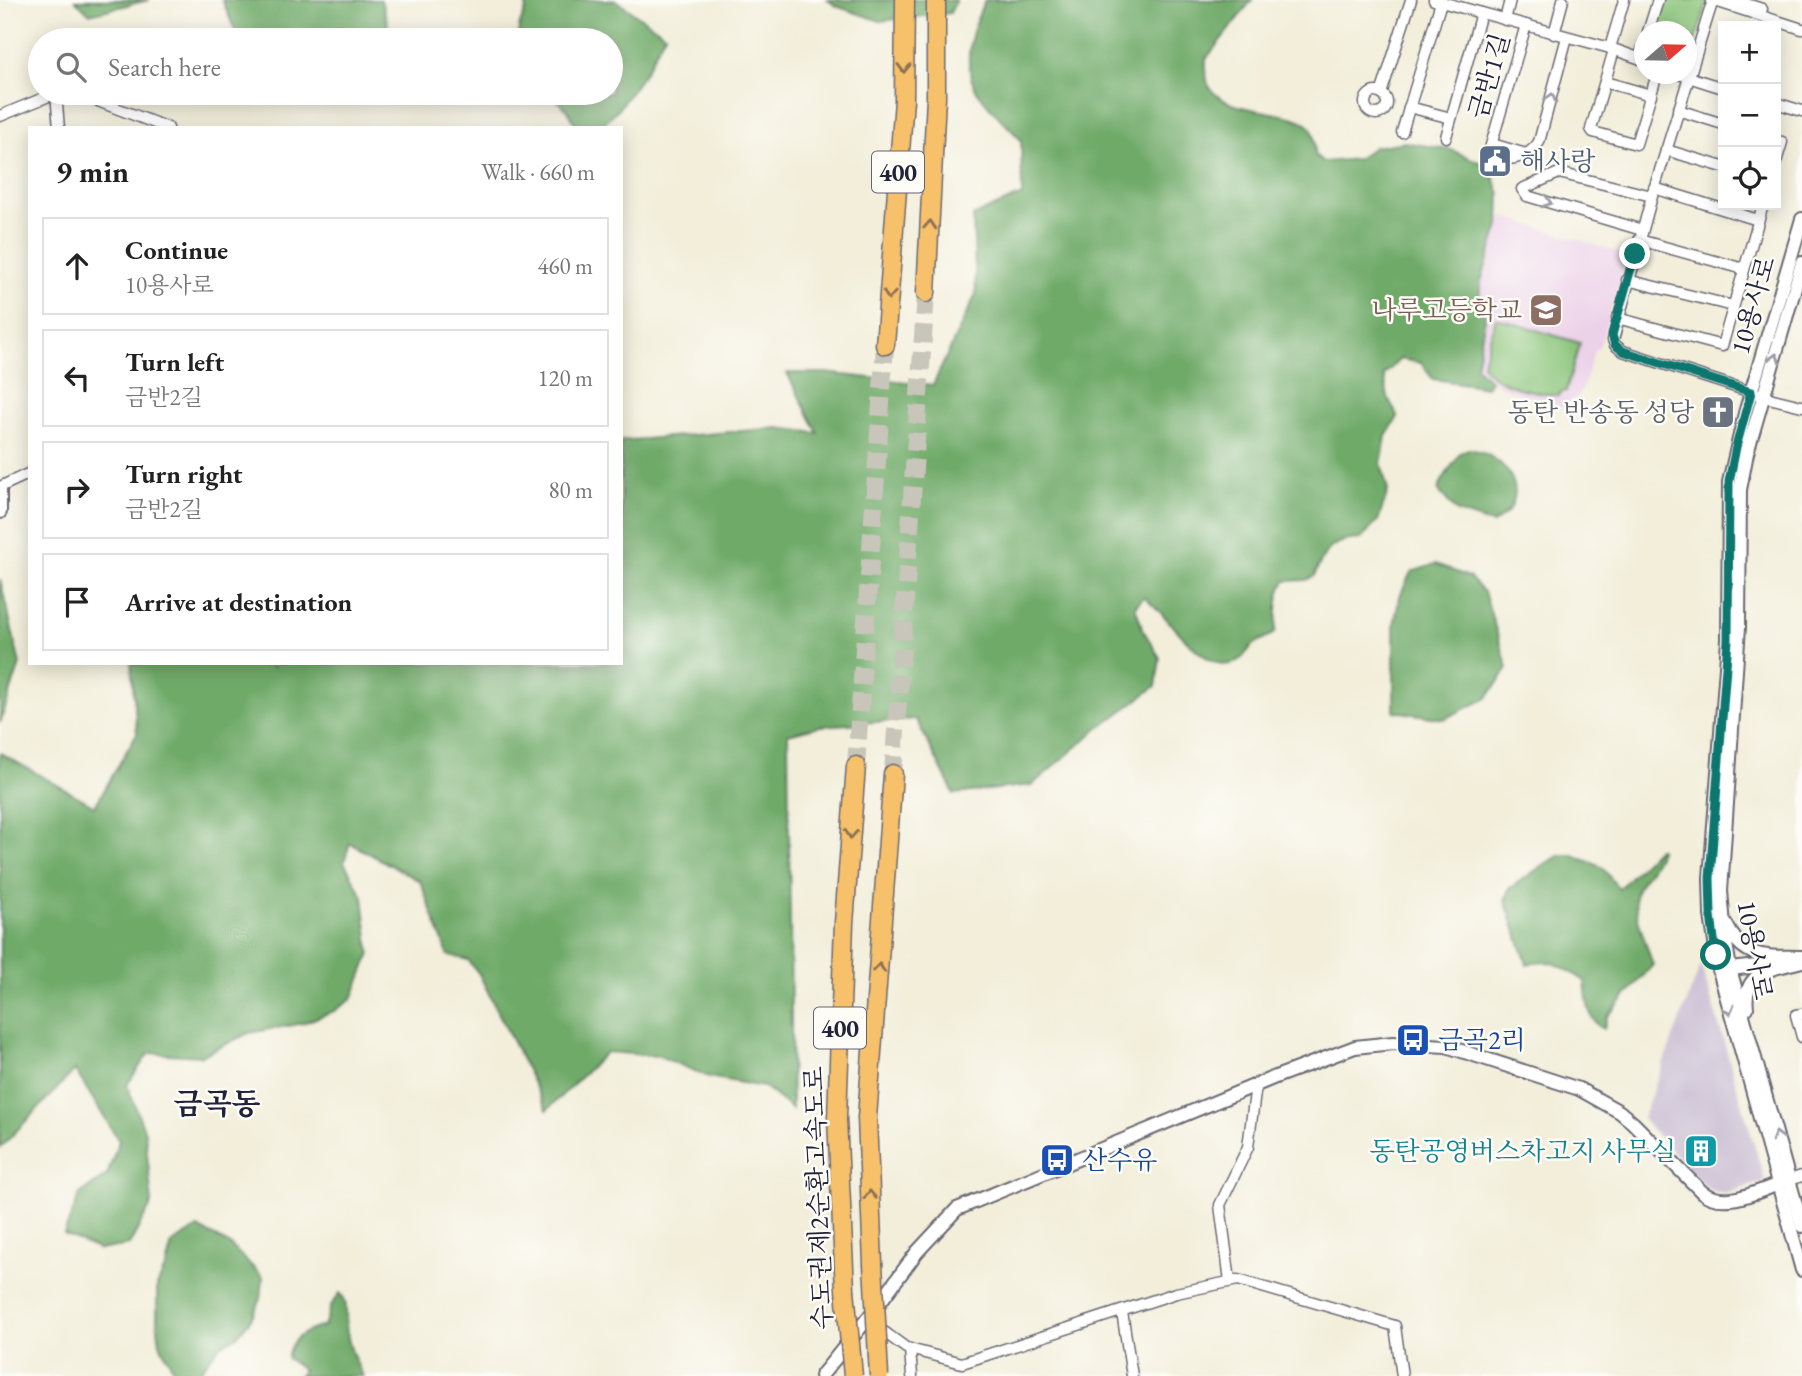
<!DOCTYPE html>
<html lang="en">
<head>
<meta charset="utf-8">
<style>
	:root { --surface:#fff; --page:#f6f6f6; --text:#222; --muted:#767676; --line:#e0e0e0 }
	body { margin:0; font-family:"EB Garamond","Noto Serif KR",serif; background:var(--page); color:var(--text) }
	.controls { position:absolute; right:21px; top:21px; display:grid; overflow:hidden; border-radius:0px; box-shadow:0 4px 18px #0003 }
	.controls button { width:63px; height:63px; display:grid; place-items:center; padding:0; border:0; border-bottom:2px solid var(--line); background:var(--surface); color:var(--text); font:35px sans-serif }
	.compass { position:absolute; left:1634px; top:21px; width:63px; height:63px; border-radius:50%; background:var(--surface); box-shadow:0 4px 18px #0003; rotate:70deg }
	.stop { position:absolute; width:21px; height:21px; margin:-16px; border:5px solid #0f766e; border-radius:50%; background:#fff }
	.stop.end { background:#0f766e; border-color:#fff; box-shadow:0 2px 7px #0008 }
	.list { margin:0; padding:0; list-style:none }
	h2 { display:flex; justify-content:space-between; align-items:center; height:91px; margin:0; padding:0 28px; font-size:30px }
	h2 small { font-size:23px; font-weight:400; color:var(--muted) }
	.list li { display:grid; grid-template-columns:46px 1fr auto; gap:21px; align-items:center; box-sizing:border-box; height:98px; margin:0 14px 14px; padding:0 14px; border:2px solid var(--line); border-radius:0px }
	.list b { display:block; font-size:26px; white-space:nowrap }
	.list p { margin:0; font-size:23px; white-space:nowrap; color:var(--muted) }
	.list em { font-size:23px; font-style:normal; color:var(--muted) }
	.icon { flex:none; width:38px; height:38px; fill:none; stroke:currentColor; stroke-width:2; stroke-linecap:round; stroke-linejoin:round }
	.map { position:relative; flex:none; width:1802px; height:1376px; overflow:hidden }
	.search { position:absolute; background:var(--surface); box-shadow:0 4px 18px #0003; left:28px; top:28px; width:595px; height:77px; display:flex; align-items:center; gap:18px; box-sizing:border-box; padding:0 24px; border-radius:38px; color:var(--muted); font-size:26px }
	.panel { position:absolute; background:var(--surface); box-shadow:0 4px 18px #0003; left:28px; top:126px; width:595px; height:539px; border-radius:0px }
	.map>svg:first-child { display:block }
</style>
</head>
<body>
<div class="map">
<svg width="1802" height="1376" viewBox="0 0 1802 1376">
	<rect width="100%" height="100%" fill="#fdfcf7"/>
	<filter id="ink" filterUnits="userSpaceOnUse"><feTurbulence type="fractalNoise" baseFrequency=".0143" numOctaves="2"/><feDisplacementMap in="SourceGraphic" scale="14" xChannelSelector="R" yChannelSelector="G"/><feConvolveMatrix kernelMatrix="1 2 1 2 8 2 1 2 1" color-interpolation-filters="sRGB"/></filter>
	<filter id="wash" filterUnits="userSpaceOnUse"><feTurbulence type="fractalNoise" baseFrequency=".00686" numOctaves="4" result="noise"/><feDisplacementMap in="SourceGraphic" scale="28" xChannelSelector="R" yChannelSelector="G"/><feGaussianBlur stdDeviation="1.57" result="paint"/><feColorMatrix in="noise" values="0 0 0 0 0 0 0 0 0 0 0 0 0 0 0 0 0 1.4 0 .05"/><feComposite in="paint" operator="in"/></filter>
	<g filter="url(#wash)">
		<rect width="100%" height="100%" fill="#f2eeda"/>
		<polygon fill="#ecd1e9" points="1499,217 1506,217 1628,255 1600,345 1594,351 1585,382 1578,397 1563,407 1500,387 1476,367 1486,314 1478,307 1477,301 1481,281 1499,226"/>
		<polygon fill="#cbbfd4" points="1701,965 1765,1181 1724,1194 1708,1189 1642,1119"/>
		<g fill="#8ac479" stroke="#56735a" stroke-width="2">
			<polygon points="1661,0 1708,0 1687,67 1686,32 1652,32"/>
			<path d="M1496,318L1580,343L1566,391L1561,392L1558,396C1531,390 1500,389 1482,365Z"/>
		</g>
		<g fill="#6faa69" stroke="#486652" stroke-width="2">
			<polygon points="75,0 149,0 90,14"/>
			<polygon points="222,0 381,0 389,28 338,40 231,40 237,35"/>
			<path d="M527,0H615L665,34L645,72L619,108L599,128L577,127L568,111L551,93H611V40H519C516,18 528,17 527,0Z"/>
			<polygon points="828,0 956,0 950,13 880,21 836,6"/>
			<path d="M985,0H1252L1206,59C1206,67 1205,80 1209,86C1225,117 1295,107 1311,128C1316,135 1314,148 1315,155L1323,162L1357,159L1374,147L1404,142L1451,150L1482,163L1494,178L1500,194L1499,226L1481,281L1478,307L1486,313L1476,367L1490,381L1486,387L1433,379L1421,363L1400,359L1384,375L1388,398L1398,417L1386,436L1381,463L1388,491L1378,521L1361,539C1330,540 1326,550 1314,576L1306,580L1285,581C1275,597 1278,615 1275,633C1267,637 1257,641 1251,647C1245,654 1242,661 1231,664C1201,670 1167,613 1144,597L1135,606L1143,630L1160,658L1156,686L1095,731L1032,785L954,794L916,719L820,726L788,734L792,1109L764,1087L709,1077L659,1056L606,1052L547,1110L479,974L468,960L448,955L420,881L350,843L344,862L363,897L370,954L352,999L334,1011L303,1023L249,1033L201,1056L149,1053L127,1085L145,1132L152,1203L129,1245L99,1250L64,1234L80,1194L107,1175L119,1141L75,1070L0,1148V753L95,806L137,733L131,663H269L273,668L276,663H621V441L778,428L818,433L787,373H826L933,385L976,294L973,216L1022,195L1021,140C1010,128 979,99 974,86C962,57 973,27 985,0Z"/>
			<path d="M1468,449C1495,452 1527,479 1510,509C1506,515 1498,520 1493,524L1457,512L1438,490C1443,476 1453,466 1460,453Z"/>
			<polygon points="1436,564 1469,577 1484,592 1508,668 1487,698 1444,719 1394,711 1394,624 1400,596 1411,572"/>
			<polygon points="0,579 20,664 0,723"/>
			<path d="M1658,848L1660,851C1654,867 1645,875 1637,889C1629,903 1648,949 1653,965L1607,1017L1604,1029C1587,1022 1587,997 1585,981C1566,969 1550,956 1527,964L1505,900L1509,889L1546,863L1561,855H1573L1602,867L1619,889Z"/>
			<polygon points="198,1228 229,1244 263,1277 261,1299 251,1319 237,1336 219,1347 200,1371 174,1371 160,1344 157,1320 157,1286 166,1266 172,1243"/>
			<path d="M340,1293C350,1304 344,1318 347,1332C349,1348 355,1362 363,1376H299L303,1370L287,1358C290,1337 305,1331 324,1326L331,1306Z"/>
		</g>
	</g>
	<g filter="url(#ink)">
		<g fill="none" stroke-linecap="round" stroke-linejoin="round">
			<g stroke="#c8c5ba" stroke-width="18" stroke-dasharray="18 9" stroke-linecap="butt">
				<polyline points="856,766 885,345"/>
				<polyline points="893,774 926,293"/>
			</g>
			<g stroke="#6b6973" stroke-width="13">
				<g id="minor">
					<polyline points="1434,0 1610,48 1644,60"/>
					<polyline points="1712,0 1802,29"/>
					<polyline points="1713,0 1652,196 1613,340 1615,345 1623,351 1773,399 1802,406"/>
					<polyline points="1734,0 1762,9"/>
					<polyline points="1505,20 1510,0"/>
					<polyline points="1648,32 1658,0"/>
					<polyline points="1554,34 1563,0"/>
					<polyline points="1610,48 1624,0"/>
					<polyline points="1614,50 1591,129 1593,132 1636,144 1657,74"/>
					<polyline points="1640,58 1644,44"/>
					<polyline points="1679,74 1723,88"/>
					<polyline points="1605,82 1651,95"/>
					<circle cx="1376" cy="103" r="11"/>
					<polyline points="77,93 168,128"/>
					<polyline points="1381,94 1411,0"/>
					<polyline points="1776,103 1802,111"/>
					<polyline points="1409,107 1451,118"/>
					<polyline points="1678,110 1723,124"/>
					<polyline points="0,116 56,93 59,128"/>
					<polyline points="1402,132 1441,2"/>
					<polyline points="1446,137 1481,13"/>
					<polyline points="1776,141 1782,142 1776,162"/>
					<polyline points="1492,144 1526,154"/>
					<polyline points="1666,150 1723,167"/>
					<polyline points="1489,152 1526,25"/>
					<path d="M1508,159C1521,158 1532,153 1539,142L1567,37"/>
					<polyline points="1654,188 1758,220"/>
					<polyline points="1642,230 1527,196 1522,189 1559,173 1652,196"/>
					<polyline points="1639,240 1744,269"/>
					<polyline points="1627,280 1733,306"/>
					<polyline points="1617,318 1722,346 1763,205"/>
					<polyline points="0,487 30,473"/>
					<polyline points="1802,1014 1796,1015 1802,1037"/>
					<polyline points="1789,1180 1802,1176"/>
					<polyline points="1230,1281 1220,1205 1248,1147 1256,1085"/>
					<polyline points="1122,1312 1132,1376"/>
					<polyline points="876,1326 906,1348 962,1363 1176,1293 1238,1280 1395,1326 1402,1376"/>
					<polyline points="910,1349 912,1376"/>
				</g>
			</g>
			<g stroke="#6b6973" stroke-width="16">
				<g id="tertiary">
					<polyline points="1802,219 1745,413 1729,482 1728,640 1710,878 1711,915 1719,970 1802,1270"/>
					<polyline points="1802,263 1747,453 1740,490 1739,627 1721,891 1725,937 1730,969 1802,1226"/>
					<polyline points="0,489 0,512"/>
					<path d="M1726,924C1744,961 1766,956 1802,957"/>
					<polyline points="1722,970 1774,964"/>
					<path d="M1747,1008C1742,971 1774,968 1802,961"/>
					<path d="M821,1376L872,1313L917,1252L957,1209L1273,1078L1355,1047L1393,1043L1446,1046L1579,1089L1620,1112L1633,1123L1702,1192C1725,1211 1765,1188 1789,1180"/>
				</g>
			</g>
			<g stroke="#6b6973" stroke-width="21">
				<g id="motorway">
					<polyline points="926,293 936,98 936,0"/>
					<polyline points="885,345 904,100 905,0"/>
					<polyline points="873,1264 867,1118 893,774"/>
					<polyline points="845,1290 837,1118 844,923 856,766"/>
				</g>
			</g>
			<use href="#minor" stroke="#fff" stroke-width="10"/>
			<use href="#tertiary" stroke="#fff" stroke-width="12"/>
			<use href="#motorway" stroke="#f7c06b" stroke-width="18"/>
			<g stroke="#6b6973" stroke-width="21" stroke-linecap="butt">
				<g id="motorway-bridge">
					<polyline points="873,1264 879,1376"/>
					<polyline points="845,1290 853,1376"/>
				</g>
			</g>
			<use href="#motorway-bridge" stroke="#f7c06b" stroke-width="18"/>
		</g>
		<defs><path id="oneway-chevron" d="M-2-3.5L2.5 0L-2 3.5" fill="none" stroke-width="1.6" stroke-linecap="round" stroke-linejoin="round" transform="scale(1.75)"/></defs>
		<g stroke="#8c7153">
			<use href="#oneway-chevron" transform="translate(904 68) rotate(91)"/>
			<use href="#oneway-chevron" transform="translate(930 225) rotate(-86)"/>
			<use href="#oneway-chevron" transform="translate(889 295) rotate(94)"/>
			<use href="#oneway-chevron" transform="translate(851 834) rotate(94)"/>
			<use href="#oneway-chevron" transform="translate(879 968) rotate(-85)"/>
			<use href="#oneway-chevron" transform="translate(870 1195) rotate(-92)"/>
		</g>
		<g stroke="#9c9ca7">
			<use href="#oneway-chevron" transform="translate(1551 98) rotate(-75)"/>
			<use href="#oneway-chevron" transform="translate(1547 202) rotate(17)"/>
			<use href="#oneway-chevron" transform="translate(1775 358) rotate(-74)"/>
			<use href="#oneway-chevron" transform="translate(1729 1010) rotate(75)"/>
			<use href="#oneway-chevron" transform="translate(1777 1136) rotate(-105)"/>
		</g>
	</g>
	<g fill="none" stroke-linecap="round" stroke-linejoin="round" filter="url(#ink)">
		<polyline stroke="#0f766e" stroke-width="9" points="1635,254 1612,335 1615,345 1623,351 1751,392 1736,447 1729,482 1728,640 1710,878 1711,915 1716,955"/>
	</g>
	<defs>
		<g id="civic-square" transform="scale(1.75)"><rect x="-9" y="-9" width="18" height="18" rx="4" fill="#5c6f8a" stroke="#fdfcf7"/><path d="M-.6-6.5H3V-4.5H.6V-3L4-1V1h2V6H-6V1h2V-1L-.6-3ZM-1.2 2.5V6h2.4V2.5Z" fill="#fff"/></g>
		<g id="school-square" transform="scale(1.75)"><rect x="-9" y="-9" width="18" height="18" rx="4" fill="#8d6e63" stroke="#fdfcf7"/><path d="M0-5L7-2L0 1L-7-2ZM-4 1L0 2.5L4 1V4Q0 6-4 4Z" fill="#fff"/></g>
		<g id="church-square" transform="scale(1.75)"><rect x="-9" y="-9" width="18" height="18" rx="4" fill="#6b7280" stroke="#fdfcf7"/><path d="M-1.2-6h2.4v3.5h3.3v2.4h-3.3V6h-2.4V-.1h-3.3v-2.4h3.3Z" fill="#fff"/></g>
		<g id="bus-square" transform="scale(1.75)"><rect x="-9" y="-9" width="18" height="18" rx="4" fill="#1a4fb4" stroke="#fdfcf7"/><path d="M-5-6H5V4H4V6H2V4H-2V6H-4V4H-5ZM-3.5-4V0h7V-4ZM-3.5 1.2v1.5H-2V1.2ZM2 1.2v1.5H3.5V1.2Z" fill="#fff"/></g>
		<g id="building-square" transform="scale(1.75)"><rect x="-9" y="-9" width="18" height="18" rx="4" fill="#0f9aa8" stroke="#fdfcf7"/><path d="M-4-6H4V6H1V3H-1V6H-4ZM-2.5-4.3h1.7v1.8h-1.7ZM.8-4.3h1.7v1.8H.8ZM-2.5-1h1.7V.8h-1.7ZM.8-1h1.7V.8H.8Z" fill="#fff"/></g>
	</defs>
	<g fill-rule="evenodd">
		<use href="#civic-square" x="1495" y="161"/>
		<use href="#school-square" x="1546" y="310"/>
		<use href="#church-square" x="1718" y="412"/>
		<use href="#bus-square" x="1413" y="1040"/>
		<use href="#building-square" x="1701" y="1151"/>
		<use href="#bus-square" x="1057" y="1160"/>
	</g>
	<g text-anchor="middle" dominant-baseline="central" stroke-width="5" stroke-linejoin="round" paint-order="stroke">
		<g fill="#fdfcf7" stroke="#646373" stroke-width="2">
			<rect x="872" y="151.5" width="52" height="41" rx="5"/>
			<rect x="814" y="1007.5" width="52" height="41" rx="5"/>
		</g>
		<g font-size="24" font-weight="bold" fill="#22223b">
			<text x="898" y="172">400</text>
			<text x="840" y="1028">400</text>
		</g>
		<g font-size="26" fill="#22223b" stroke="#fdfcf7">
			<text transform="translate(1489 76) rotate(-74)">금반1길</text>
			<text transform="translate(1753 305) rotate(-74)">10용사로</text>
			<text transform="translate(1755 950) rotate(80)">10용사로</text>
			<text transform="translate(818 1198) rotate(-92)">수도권제2순환고속도로</text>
		</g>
		<g font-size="26" fill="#4e5e75" stroke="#fdfcf7" text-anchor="start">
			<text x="1520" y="161">해사랑</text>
		</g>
		<g font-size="26" fill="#785e54" stroke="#fdfcf7" text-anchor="end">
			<text x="1522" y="310">나루고등학교</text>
		</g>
		<g font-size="26" fill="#5b616d" stroke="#fdfcf7" text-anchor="end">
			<text x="1694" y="412">동탄 반송동 성당</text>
		</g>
		<g font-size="26" fill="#164399" stroke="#fdfcf7" text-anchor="start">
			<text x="1438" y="1040">금곡2리</text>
			<text x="1082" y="1160">산수유</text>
		</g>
		<g font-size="26" fill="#0d838f" stroke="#fdfcf7" text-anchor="end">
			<text x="1676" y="1151">동탄공영버스차고지 사무실</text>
		</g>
		<g font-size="30" font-weight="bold" fill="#22223b" stroke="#fdfcf7">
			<text x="217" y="1103">금곡동</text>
		</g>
	</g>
</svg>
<div class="controls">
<button>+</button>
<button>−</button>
<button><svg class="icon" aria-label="locate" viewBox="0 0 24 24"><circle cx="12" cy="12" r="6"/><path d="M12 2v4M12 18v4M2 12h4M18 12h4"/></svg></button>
</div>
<svg class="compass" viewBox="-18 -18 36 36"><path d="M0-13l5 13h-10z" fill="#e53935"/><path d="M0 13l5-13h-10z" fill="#767676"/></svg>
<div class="stop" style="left:1716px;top:955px"></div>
<div class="stop end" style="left:1635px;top:254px"></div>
<div class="search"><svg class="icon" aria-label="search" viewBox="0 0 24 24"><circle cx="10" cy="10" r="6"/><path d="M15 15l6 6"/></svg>Search here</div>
<section class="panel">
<h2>9 min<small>Walk · 660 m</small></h2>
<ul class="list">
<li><svg class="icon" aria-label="ahead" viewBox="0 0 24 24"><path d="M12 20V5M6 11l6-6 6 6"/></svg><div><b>Continue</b><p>10용사로</p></div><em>460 m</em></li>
<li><svg class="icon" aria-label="left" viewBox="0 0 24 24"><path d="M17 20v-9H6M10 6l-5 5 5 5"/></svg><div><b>Turn left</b><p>금반2길</p></div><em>120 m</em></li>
<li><svg class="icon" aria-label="right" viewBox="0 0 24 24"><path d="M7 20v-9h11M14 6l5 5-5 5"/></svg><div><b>Turn right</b><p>금반2길</p></div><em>80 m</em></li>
<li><svg class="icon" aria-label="arrive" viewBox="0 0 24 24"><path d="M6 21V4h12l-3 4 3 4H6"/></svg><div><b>Arrive at destination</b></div></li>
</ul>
</section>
</div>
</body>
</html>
